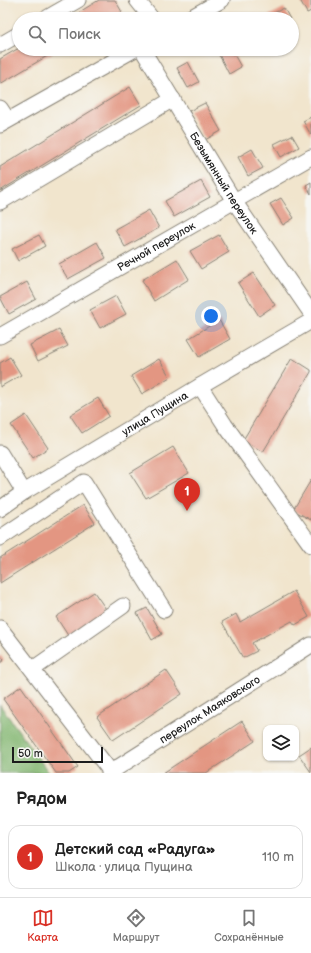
<!DOCTYPE html>
<html lang="ru">
<head>
<meta charset="utf-8">
<style>
	:root { --surface:#fff; --page:#f2f2f2; --text:#222; --muted:#767676; --line:#e0e0e0; --accent:#d93025 }
	body { margin:0; font-family:"Balsamiq Sans",sans-serif; background:var(--page); color:var(--text) }
	.controls { position:absolute; right:12px; bottom:12px; display:grid; overflow:hidden; border-radius:8px; box-shadow:0 1px 3px #0004 }
	.controls button { width:36px; height:36px; display:grid; place-items:center; padding:0; border:0; border-bottom:1px solid var(--line); background:var(--surface); color:var(--text); font:20px sans-serif }
	.scale { position:absolute; left:12px; bottom:10px; width:91px; box-sizing:border-box; padding-left:4px; border:2px solid #1c1c1c; border-top:0; font-size:11px; line-height:14px; white-space:nowrap; color:#1c1c1c; -webkit-text-stroke:3px #f6f6f2; paint-order:stroke }
	.you { position:absolute; left:211px; top:316px; width:14px; height:14px; margin:-10px; border:3px solid #fff; border-radius:50%; background:#1a73e8; box-shadow:0 0 0 6px #1a73e833 }
	.badge { display:grid; place-items:center; width:26px; height:26px; border-radius:50%; background:var(--accent); color:#fff; font-size:13px; font-weight:700 }
	.pin { position:absolute; translate:-50% -33px; filter:drop-shadow(0 1px 2px #0008) }
	.pin::after { content:''; position:absolute; top:21px; width:14px; height:12px; background:inherit; clip-path:polygon(0 0,100% 0,50% 100%) }
	.list { margin:0; padding:0; list-style:none }
	h2 { display:flex; justify-content:space-between; align-items:center; height:52px; margin:0; padding:0 16px; font-size:17px }
	h2 small { font-size:13px; font-weight:400; color:var(--muted) }
	.list li { display:grid; grid-template-columns:26px 1fr auto; gap:12px; align-items:center; box-sizing:border-box; height:64px; margin:0 8px 8px; padding:0 8px; border:1px solid var(--line); border-radius:12px }
	.list b { display:block; font-size:15px; white-space:nowrap }
	.list p { margin:0; font-size:13px; white-space:nowrap; color:var(--muted) }
	.list em { font-size:13px; font-style:normal; color:var(--muted) }
	.icon { flex:none; width:22px; height:22px; fill:none; stroke:currentColor; stroke-width:2; stroke-linecap:round; stroke-linejoin:round }
	.map { position:relative; flex:none; width:311px; height:773px; overflow:hidden }
	.search { position:absolute; background:var(--surface); box-shadow:0 1px 3px #0004; left:12px; right:12px; top:12px; height:44px; display:flex; align-items:center; gap:10px; box-sizing:border-box; padding:0 14px; border-radius:22px; color:var(--muted); font-size:15px }
	.sheet { height:124px; background:var(--surface) }
	nav { display:flex; justify-content:space-around; align-items:center; box-sizing:border-box; height:56px; border-top:1px solid var(--line); background:var(--surface); font-size:11px; color:var(--muted) }
	nav a { display:grid; justify-items:center; gap:2px }
	nav .on { color:var(--accent) }
	.map>svg:first-child { display:block }
</style>
</head>
<body>
<div class="map">
<svg width="311" height="773" viewBox="0 0 311 773">
	<rect width="100%" height="100%" fill="#f6f6f2"/>
	<filter id="ink" filterUnits="userSpaceOnUse"><feTurbulence type="fractalNoise" baseFrequency=".025" numOctaves="2"/><feDisplacementMap in="SourceGraphic" scale="8" xChannelSelector="R" yChannelSelector="G"/><feConvolveMatrix kernelMatrix="1 2 1 2 8 2 1 2 1" color-interpolation-filters="sRGB"/></filter>
	<filter id="wash" filterUnits="userSpaceOnUse"><feTurbulence type="fractalNoise" baseFrequency=".012" numOctaves="4" result="noise"/><feDisplacementMap in="SourceGraphic" scale="16" xChannelSelector="R" yChannelSelector="G"/><feGaussianBlur stdDeviation="0.9" result="paint"/><feColorMatrix in="noise" values="0 0 0 0 0 0 0 0 0 0 0 0 0 0 0 0 0 1.4 0 .05"/><feComposite in="paint" operator="in"/></filter>
	<g filter="url(#wash)">
		<rect width="100%" height="100%" fill="#f1e5cd"/>
		<polygon fill="#85b873" stroke="#506a48" points="0,705 49,773 0,773"/>
		<g id="blocks">
			<g fill="#e39682">
				<polygon points="99,0 115,0 122,12 110,19 68,19"/>
				<polygon points="300,0 311,0 311,11 307,13"/>
				<polygon points="284,8 290,19 270,19 268,16"/>
				<polygon points="19,48 19,49 59,49 0,84 0,59"/>
				<polygon points="216,49 231,49 241,67 229,74"/>
				<polygon points="188,62 199,82 188,88 177,68"/>
				<polygon points="130,87 141,105 0,191 0,167"/>
				<polygon points="205,103 221,131 205,140 189,111"/>
				<polygon points="311,117 311,135 303,121"/>
				<polygon points="292,135 299,147 281,157 274,144"/>
				<polygon points="252,149 263,168 248,176 238,157"/>
				<polygon points="201,181 210,197 174,217 165,201"/>
				<polygon points="311,182 311,194 306,185"/>
				<polygon points="281,198 294,218 283,225 270,204"/>
				<polygon points="149,210 159,228 125,247 115,229"/>
				<polygon points="39,235 45,246 18,261 12,249"/>
				<polygon points="219,235 229,252 201,269 190,251"/>
				<polygon points="97,242 106,258 68,279 59,264"/>
				<polygon points="177,259 189,279 154,301 142,280"/>
				<polygon points="254,273 275,305 259,316 238,283"/>
				<polygon points="27,282 36,299 9,314 0,297"/>
				<polygon points="116,296 126,314 100,328 90,310"/>
				<polygon points="219,320 230,339 199,357 188,339"/>
				<polygon points="59,330 68,346 38,361 30,345"/>
				<polygon points="10,357 21,375 0,387 0,363"/>
				<polygon points="292,358 311,370 311,372 263,452 243,440"/>
				<polygon points="159,359 170,377 142,394 131,376"/>
				<polygon points="98,398 109,416 82,433 70,415"/>
				<polygon points="26,415 48,448 33,458 11,425"/>
				<polygon points="173,447 189,473 146,498 130,473"/>
				<polygon points="311,480 311,520 293,510"/>
				<polygon points="83,505 95,523 0,583 0,558"/>
				<polygon points="294,591 309,617 295,625 292,621 252,643 257,651 243,658 222,622 236,614 240,622"/>
				<polygon points="94,592 108,612 69,637 56,617"/>
				<polygon points="147,608 162,634 152,640 137,613"/>
				<polygon points="0,655 4,660 0,663"/>
				<polygon points="166,670 182,694 113,740 97,717"/>
				<polygon points="21,686 78,767 69,773 56,773 3,699"/>
				<polygon points="242,721 255,741 206,773 163,773"/>
				<polygon points="311,747 311,772 299,755"/>
			</g>
		</g>
	</g>
	<g filter="url(#ink)">
		<use href="#blocks" fill-opacity="0" stroke="#868074" stroke-width="1"/>
		<g fill="none" stroke-linecap="round" stroke-linejoin="round">
			<g stroke="#868074" stroke-width="17">
				<g id="minor">
					<polyline points="137,0 152,19"/>
					<polyline points="45,19 78,0"/>
					<polyline points="188,19 222,0"/>
					<polyline points="0,45 19,34"/>
					<path id="s1" d="M142,49L234,201L311,313"/>
					<polyline points="0,108 8,120"/>
					<polyline points="0,125 135,49"/>
					<polyline points="0,202 173,99"/>
					<path id="s2" d="M0,336L311,157"/>
					<polyline points="200,386 225,425 311,545"/>
					<polyline points="0,453 24,492"/>
					<path id="s3" d="M0,509L24,492L200,386L311,321"/>
					<polyline points="0,538 84,482 164,610"/>
					<polyline points="0,628 111,772"/>
					<polyline points="33,669 123,606"/>
					<path id="s4" d="M109,773L311,645"/>
				</g>
			</g>
			<use href="#minor" stroke="#fff" stroke-width="15"/>
		</g>
	</g>
	<g text-anchor="middle" dominant-baseline="central" stroke-width="3" stroke-linejoin="round" paint-order="stroke">
		<g font-size="11" fill="#1c1c1c" stroke="#f6f6f2">
			<text stroke="none"><textPath href="#s1" startOffset="157">Безымянный переулок</textPath></text>
			<text stroke="none"><textPath href="#s2" startOffset="180">Речной переулок</textPath></text>
			<text stroke="none"><textPath href="#s3" startOffset="182">улица Пущина</textPath></text>
			<text stroke="none"><textPath href="#s4" startOffset="119">переулок Маяковского</textPath></text>
		</g>
	</g>
</svg>
<div class="controls">
<button><svg class="icon" aria-label="layers" viewBox="0 0 24 24"><path d="M12 4l9 5-9 5-9-5zM3 14l9 5 9-5"/></svg></button>
</div>
<div class="scale">50 m</div>
<div class="you"></div>
<div class="pin badge" style="left:187px;top:511px">1</div>
<div class="search"><svg class="icon" aria-label="search" viewBox="0 0 24 24"><circle cx="10" cy="10" r="6"/><path d="M15 15l6 6"/></svg>Поиск</div>
</div>
<section class="sheet">
<h2>Рядом<small></small></h2>
<ul class="list">
<li><span class="badge">1</span><div><b>Детский сад «Радуга»</b><p>Школа · улица Пущина</p></div><em>110 m</em></li>
</ul>
</section>
<nav>
<a class="on"><svg class="icon" aria-label="map" viewBox="0 0 24 24"><path d="M3 6l6-2 6 2 6-2v14l-6 2-6-2-6 2zM9 4v14M15 6v14"/></svg>Карта</a>
<a><svg class="icon" aria-label="directions" viewBox="0 0 24 24"><path d="M12 3l9 9-9 9-9-9zM9 14v-3h6M13 9l2 2-2 2"/></svg>Маршрут</a>
<a><svg class="icon" aria-label="saved" viewBox="0 0 24 24"><path d="M7 4h10v16l-5-4-5 4z"/></svg>Сохранённые</a>
</nav>
</body>
</html>
